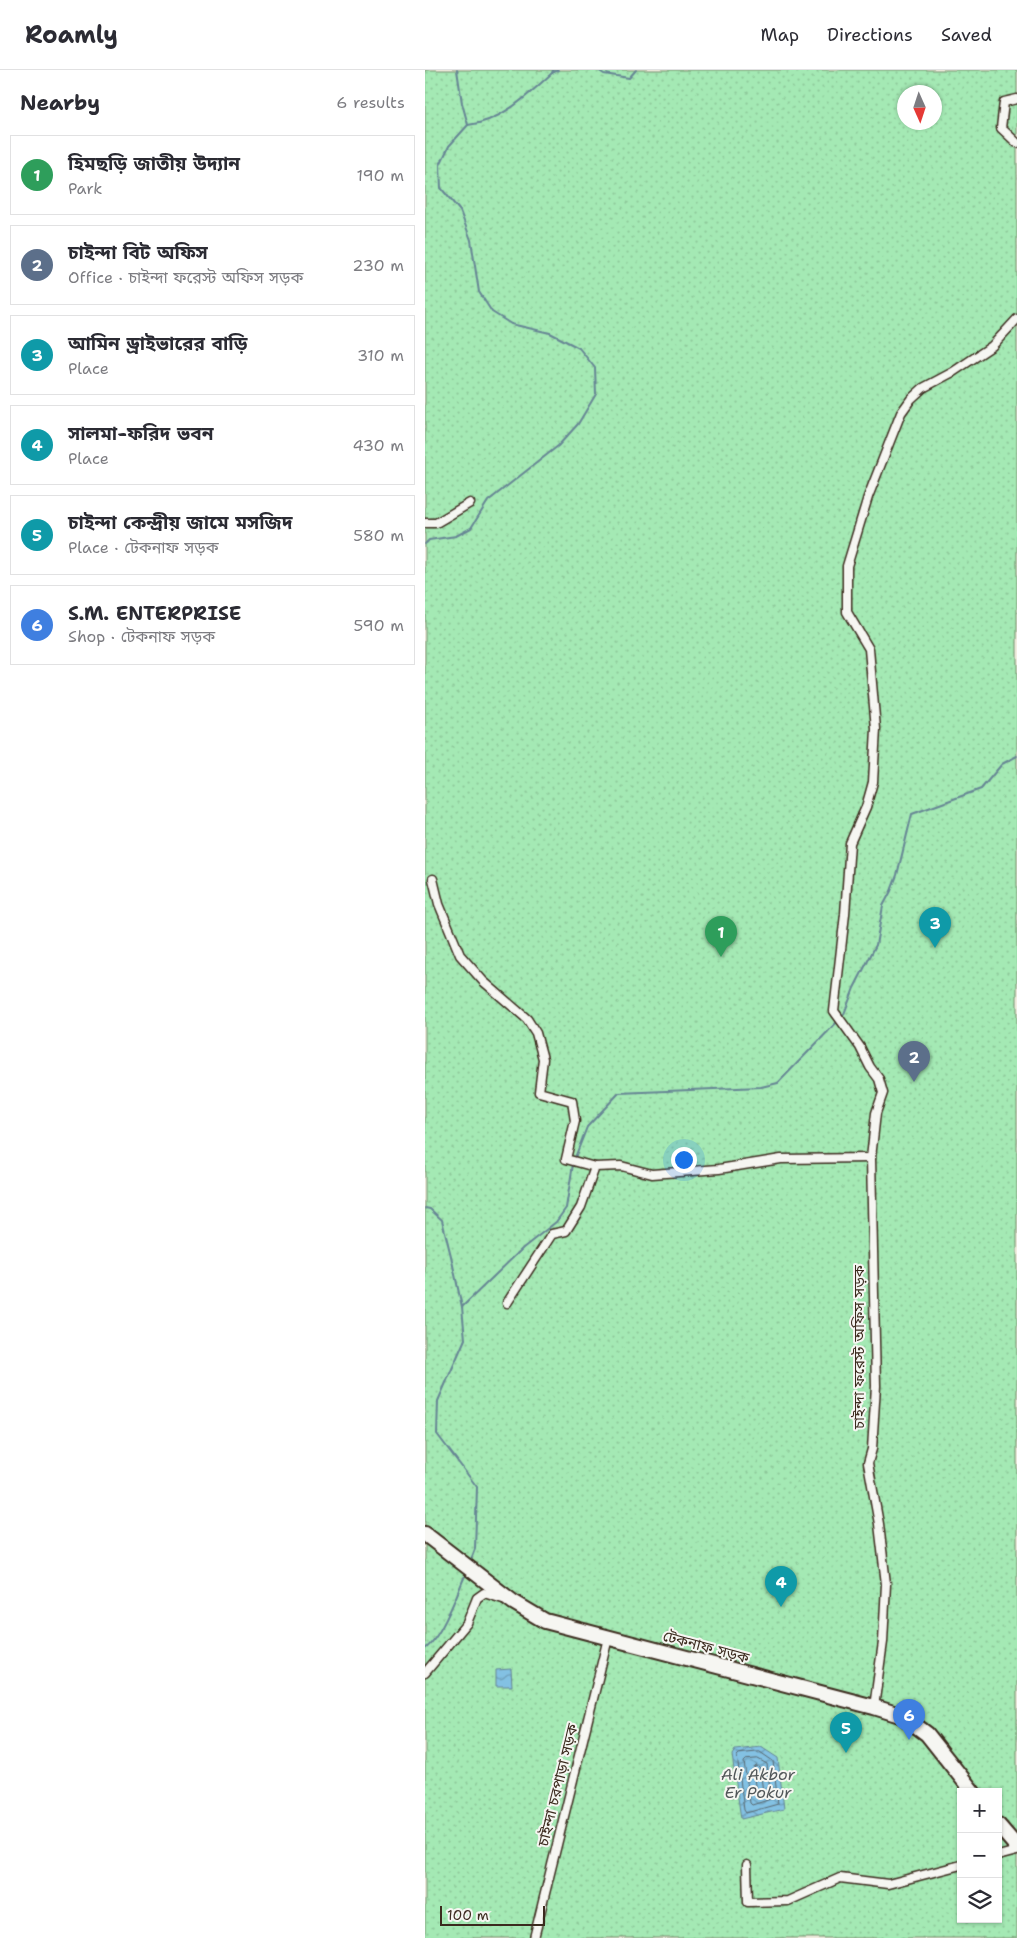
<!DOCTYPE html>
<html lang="en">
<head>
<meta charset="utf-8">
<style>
	:root { --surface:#fff; --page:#f7f7f7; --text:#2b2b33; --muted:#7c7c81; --line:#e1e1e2; --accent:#1f6fb2 }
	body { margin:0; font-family:"Shantell Sans","Noto Sans Bengali",sans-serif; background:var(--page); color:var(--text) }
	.controls { position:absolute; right:15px; bottom:15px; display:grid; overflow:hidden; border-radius:0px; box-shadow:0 1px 4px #0004 }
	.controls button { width:45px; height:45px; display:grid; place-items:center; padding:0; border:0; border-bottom:1px solid var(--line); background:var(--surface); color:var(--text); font:25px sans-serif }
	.compass { position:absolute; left:472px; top:15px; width:45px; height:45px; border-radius:50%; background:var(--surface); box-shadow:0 1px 4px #0004; rotate:177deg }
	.scale { position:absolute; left:15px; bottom:12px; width:105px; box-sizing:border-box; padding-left:5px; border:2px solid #3b2a1e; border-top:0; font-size:14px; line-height:18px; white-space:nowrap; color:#3b2a1e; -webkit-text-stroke:4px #f6f6f2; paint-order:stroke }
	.you { position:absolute; left:258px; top:1089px; width:18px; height:18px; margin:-12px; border:4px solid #fff; border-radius:50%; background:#1a73e8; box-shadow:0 0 0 8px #1a73e833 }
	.badge { display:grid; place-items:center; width:32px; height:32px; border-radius:50%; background:var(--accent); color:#fff; font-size:16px; font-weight:700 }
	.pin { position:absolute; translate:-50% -41px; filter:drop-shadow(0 1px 2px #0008) }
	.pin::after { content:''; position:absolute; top:26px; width:18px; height:15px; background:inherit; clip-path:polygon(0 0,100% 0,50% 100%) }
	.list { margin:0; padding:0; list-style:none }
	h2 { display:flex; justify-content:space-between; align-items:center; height:65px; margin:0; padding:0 20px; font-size:21px }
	h2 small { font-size:16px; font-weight:400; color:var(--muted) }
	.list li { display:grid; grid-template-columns:32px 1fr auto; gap:15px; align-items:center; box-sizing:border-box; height:80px; margin:0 10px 10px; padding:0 10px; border:1px solid var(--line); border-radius:0px }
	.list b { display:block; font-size:19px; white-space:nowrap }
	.list p { margin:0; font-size:16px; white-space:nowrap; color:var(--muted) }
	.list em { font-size:16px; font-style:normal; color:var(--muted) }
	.icon { flex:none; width:28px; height:28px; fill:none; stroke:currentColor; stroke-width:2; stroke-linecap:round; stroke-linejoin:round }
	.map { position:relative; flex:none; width:592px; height:1868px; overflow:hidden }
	header { display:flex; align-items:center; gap:30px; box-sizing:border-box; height:70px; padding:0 25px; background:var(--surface); border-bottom:1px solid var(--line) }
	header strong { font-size:24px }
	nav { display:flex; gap:28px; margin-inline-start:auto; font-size:18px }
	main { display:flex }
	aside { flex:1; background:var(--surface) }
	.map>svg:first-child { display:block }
</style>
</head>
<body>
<header>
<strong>Roamly</strong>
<nav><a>Map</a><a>Directions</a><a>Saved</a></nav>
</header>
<main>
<aside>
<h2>Nearby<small>6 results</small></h2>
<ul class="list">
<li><span class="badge" style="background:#2e9e5b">1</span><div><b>হিমছড়ি জাতীয় উদ্যান</b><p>Park</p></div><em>190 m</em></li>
<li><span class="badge" style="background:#5c6f8a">2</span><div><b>চাইন্দা বিট অফিস</b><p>Office · চাইন্দা ফরেস্ট অফিস সড়ক</p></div><em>230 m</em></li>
<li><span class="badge" style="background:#0f9aa8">3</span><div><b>আমিন ড্রাইভারের বাড়ি</b><p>Place</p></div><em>310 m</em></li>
<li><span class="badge" style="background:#0f9aa8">4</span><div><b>সালমা-ফরিদ ভবন</b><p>Place</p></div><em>430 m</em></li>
<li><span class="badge" style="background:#0f9aa8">5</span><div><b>চাইন্দা কেন্দ্রীয় জামে মসজিদ</b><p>Place · টেকনাফ সড়ক</p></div><em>580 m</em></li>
<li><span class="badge" style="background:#3f7fe0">6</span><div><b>S.M. ENTERPRISE</b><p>Shop · টেকনাফ সড়ক</p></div><em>590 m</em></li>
</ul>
</aside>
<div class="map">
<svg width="592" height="1868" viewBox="0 0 592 1868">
	<defs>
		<pattern id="grass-dots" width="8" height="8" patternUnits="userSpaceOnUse" patternTransform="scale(1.25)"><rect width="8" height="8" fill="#a4e9b4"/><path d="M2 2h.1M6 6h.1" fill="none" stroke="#8ec89a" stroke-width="1.8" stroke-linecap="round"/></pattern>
		<pattern id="water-waves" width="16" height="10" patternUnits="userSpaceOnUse" patternTransform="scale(1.25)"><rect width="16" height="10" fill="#83c1e3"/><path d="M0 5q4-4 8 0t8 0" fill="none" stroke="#6c9db7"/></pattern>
	</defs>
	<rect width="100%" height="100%" fill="#f3eee1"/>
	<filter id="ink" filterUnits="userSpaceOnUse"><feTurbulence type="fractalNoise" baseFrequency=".02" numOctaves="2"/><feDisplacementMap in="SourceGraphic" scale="10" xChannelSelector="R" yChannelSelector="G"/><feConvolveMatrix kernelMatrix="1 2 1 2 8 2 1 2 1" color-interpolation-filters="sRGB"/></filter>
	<g filter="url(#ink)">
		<path fill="url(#grass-dots)" stroke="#708a69" fill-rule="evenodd" d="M0,0H592V1868H0ZM480,22H510V52H480ZM536,1722H573V1849H536Z"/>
		<g fill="url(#water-waves)" stroke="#668594">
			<polygon points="86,1599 87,1616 71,1616 71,1600"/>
			<polygon points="336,1677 353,1688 359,1739 316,1749 307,1685 310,1680"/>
		</g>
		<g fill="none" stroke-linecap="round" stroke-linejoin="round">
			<g stroke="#58666d" stroke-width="1">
				<polygon points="335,1682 348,1691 353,1734 321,1743 319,1740 312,1686 314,1684"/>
				<polygon points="333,1689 342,1694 346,1729 327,1735 325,1733 319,1692 321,1690"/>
				<polygon points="332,1696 335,1699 338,1722 334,1725 331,1724 328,1699"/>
			</g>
			<g stroke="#668594" stroke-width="2">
				<polyline points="173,0 179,4 204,8 211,0"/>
				<polyline points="127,3 133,0"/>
				<path d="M43,55C76,52 103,25 127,3L128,0"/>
				<polyline points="0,474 4,470 31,466 46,458 63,431 133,376 153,354 171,324 170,298 154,278 125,263 86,254 67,242 54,222 46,170 35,141 16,118 15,95 24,76 43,55 37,33 32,0"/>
				<polyline points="416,947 419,944 429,918 451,875 458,836 466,821 472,805 487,744 556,719 577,694 592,686"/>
				<polyline points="149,1090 162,1057 194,1023 336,1017 353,1013 413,951"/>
				<polyline points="0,1138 5,1139 17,1150 26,1186 37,1237 40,1269 13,1331 12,1364 52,1417 50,1479 45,1492"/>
				<polyline points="37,1237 98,1178 131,1152 141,1138 148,1094"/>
				<path d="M0,1579C16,1568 33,1522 41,1503"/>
			</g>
			<g stroke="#3b2a1e" stroke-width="11">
				<g id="street">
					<polyline points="592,29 579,32 576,58 592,73"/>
					<polyline points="0,453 11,453 45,433"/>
					<polyline points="8,809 14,834 35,885 58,911 102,949 111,963 118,989 114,1022 147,1031 150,1051 141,1089 170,1097"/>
					<polyline points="82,1233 127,1164 141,1161 156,1137 170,1097 196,1096 227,1104 294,1099 356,1089 446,1088"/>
					<polyline points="0,1603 42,1553 52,1528 59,1523 78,1529"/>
					<polyline points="449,1637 458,1572 461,1514 454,1454 443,1393 447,1379 451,1316 446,1088 451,1043 458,1023 454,1009 445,997 435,977 409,941 420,844 425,773 441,737 448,712 451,659 444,579 422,542 422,496 443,427 476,343 486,329 498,318 528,302 567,276 592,249"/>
					<polyline points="573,1786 592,1781"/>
					<polyline points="322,1795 323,1832 363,1831 415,1808 463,1814 536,1795"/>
					<polyline points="109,1868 183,1568"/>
				</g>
			</g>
			<g stroke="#3b2a1e" stroke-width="18">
				<g id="highway">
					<polyline points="0,1464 88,1532 120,1551 449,1637 478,1646 502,1664 548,1722"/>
					<polyline points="573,1755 592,1777"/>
				</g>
			</g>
			<use href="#street" stroke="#f6f6f2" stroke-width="8"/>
			<use href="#highway" stroke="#f6f6f2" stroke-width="14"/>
		</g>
	</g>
	<g text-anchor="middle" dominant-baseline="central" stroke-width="4" stroke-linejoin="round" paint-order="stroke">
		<g font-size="15" fill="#3b2a1e" stroke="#f6f6f2">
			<text transform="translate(434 1277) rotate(-90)">চাইন্দা ফরেস্ট অফিস সড়ক</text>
			<text transform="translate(281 1577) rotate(15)">টেকনাফ সড়ক</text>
			<text transform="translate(133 1715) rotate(-76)">চাইন্দা চরপাড়া সড়ক</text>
		</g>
		<g font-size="16" font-style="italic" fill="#515759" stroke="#f6f6f2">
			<text x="333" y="1704">Ali Akbor<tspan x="333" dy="18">Er Pokur</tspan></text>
		</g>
	</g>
</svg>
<div class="controls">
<button>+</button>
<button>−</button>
<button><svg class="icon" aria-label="layers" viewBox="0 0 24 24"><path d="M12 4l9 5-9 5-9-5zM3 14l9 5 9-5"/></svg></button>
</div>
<svg class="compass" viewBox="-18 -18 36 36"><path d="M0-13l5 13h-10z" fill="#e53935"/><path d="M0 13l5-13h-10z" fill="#7c7c81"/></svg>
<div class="scale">100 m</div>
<div class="you"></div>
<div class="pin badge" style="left:296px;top:887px;background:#2e9e5b">1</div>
<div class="pin badge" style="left:489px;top:1012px;background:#5c6f8a">2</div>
<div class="pin badge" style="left:510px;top:878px;background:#0f9aa8">3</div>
<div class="pin badge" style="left:356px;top:1537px;background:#0f9aa8">4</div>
<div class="pin badge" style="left:421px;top:1683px;background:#0f9aa8">5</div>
<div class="pin badge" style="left:484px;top:1670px;background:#3f7fe0">6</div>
</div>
</main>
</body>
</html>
